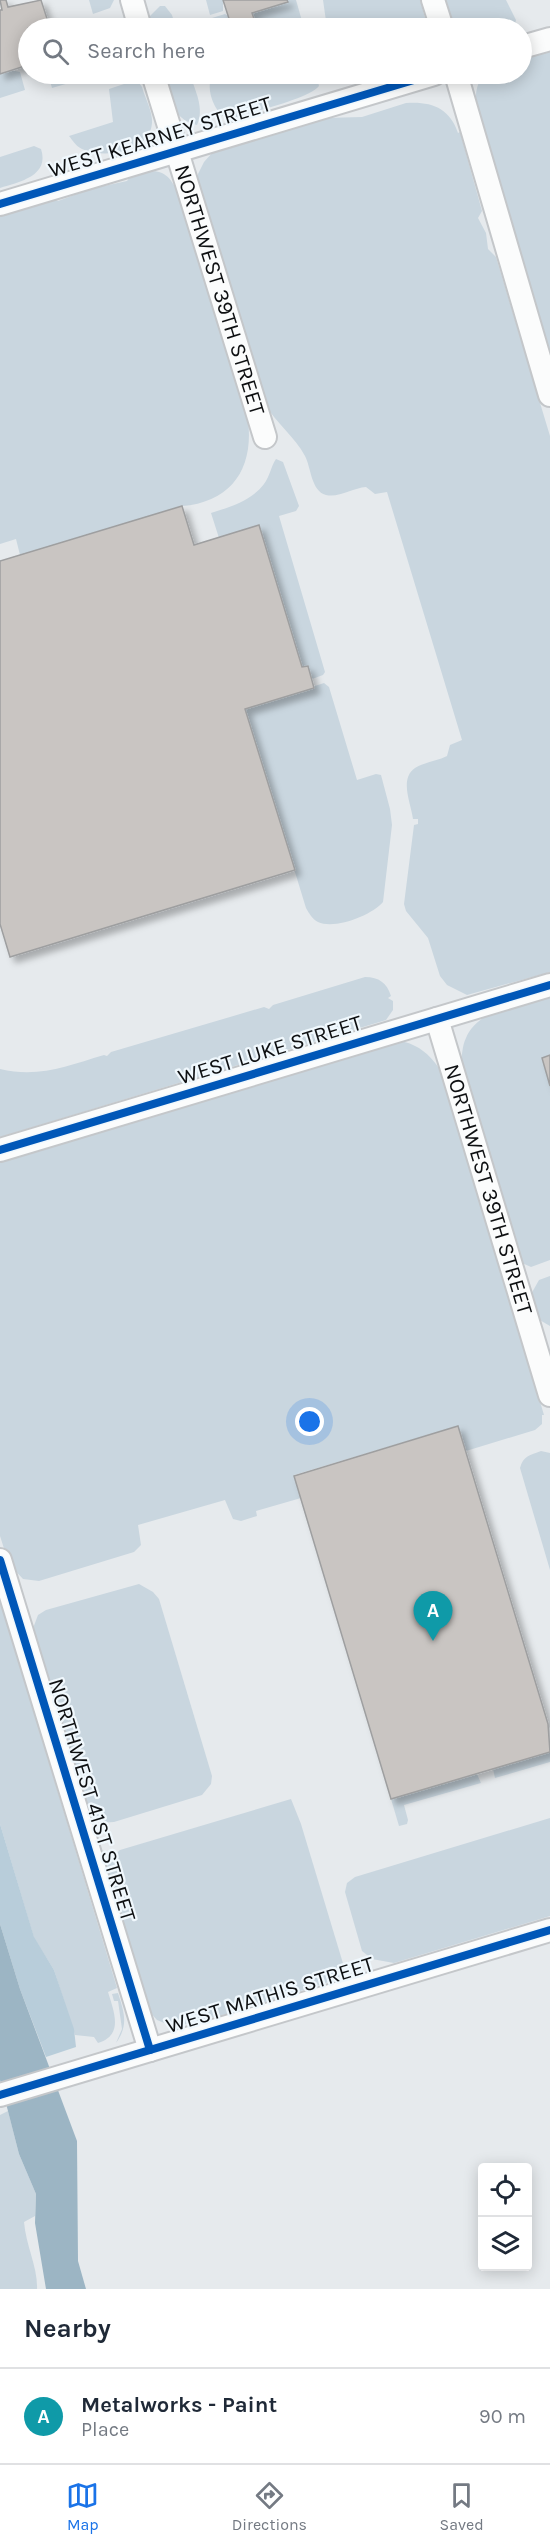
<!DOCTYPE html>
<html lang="en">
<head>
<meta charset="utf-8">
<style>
	:root { --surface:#fff; --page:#f2f2f3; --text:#1f2937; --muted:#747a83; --line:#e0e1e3; --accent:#1a73e8 }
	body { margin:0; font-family:Karla,sans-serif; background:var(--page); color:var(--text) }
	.controls { position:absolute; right:18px; bottom:18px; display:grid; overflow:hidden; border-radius:6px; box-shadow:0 3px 15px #0003 }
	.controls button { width:54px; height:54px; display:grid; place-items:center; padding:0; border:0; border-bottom:2px solid var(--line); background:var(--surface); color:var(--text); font:30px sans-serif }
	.you { position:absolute; left:310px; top:1422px; width:21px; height:21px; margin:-15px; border:4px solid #fff; border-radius:50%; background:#1a73e8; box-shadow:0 0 0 9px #1a73e833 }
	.badge { display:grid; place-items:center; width:39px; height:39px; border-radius:50%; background:var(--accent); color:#fff; font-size:20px; font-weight:700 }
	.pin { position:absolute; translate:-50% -50px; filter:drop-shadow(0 2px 3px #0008) }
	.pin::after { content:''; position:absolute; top:32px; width:21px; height:18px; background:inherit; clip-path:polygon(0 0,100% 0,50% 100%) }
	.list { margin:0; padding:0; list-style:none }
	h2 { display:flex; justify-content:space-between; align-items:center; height:78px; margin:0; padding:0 24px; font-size:26px }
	h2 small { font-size:20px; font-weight:400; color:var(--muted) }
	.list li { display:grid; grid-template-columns:39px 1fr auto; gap:18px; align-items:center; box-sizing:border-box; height:96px; padding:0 24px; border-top:2px solid var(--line) }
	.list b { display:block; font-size:22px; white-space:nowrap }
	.list p { margin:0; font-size:20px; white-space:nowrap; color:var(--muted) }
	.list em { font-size:20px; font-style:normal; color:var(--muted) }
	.icon { flex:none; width:33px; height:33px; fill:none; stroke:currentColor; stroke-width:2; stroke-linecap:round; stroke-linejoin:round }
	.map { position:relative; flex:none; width:550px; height:2289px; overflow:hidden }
	.search { position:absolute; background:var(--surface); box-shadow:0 3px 15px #0003; left:18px; right:18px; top:18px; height:66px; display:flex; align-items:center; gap:15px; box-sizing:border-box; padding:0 21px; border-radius:33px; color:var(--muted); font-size:22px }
	.sheet { height:174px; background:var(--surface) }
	nav { display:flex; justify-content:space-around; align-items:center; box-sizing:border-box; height:84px; border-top:2px solid var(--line); background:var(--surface); font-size:16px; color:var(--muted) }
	nav a { display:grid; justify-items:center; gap:3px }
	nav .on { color:var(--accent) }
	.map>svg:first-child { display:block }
</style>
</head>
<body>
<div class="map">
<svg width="550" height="2289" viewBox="0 0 550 2289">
	<defs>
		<filter id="shadow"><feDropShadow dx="5.5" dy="5.5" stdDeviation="3" flood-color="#0004"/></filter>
	</defs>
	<rect width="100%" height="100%" fill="#e6eaed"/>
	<g fill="#c9d6df">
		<polygon points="89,0 114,0 110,8 93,14"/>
		<polygon points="206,0 223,0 223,11 210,15"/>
		<polygon points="287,0 296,0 304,28 257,28 252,13 287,2"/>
		<polygon points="323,0 420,0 428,28 327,28"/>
		<polygon points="443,0 506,0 516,20 514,28 453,28"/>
		<polygon points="160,6 165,6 172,15 176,28 150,28 150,16"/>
		<polygon points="225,14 228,16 232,28 215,28 212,18"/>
		<path d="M550,49V357L476,106C474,68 491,74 522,74V58Z"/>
		<polygon points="11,70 20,72 25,90 0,98 0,74"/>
		<polygon points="48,74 66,74 69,83 52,88"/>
		<path d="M163,74H190C195,91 205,108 197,125C171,119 169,96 163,74Z"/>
		<path d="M224,74L225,79L243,74H316L319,86C309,99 248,113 230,119C216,117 206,91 211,79Z"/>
		<path d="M338,74H395C376,79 354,89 338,74Z"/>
		<path d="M130,82L139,83L142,87C145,98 153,112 152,123C150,153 103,159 82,149C76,146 73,141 69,136L113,122L109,89Z"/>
		<path d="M406,103C431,101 450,108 458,133L460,132L482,211L478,218L486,233L488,249L496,257L550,436V972L467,995L447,985L440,976L428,938L406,911L404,904L414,825L418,824V819H413C411,803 399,779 415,768C425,762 437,761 447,756L450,745L462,740L387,492L375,494L366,487C353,488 339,498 326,495C311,491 311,467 305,456C295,437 276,423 265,404L198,187V174L204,162L212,153L232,147L269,129L324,114L325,118L362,117Z"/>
		<path d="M34,146L41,149C50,176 19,182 0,188V157Z"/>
		<path d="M140,171L143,173C163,167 172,178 179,196L248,420C254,468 232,502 182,506L20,555L16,539L0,544V212L50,197L58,201L80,193L79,189L100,182L104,186L127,181L133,173Z"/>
		<path d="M276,459L283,462L299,506L296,511L279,516L325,672L323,675L312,679L308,666L302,667L259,526L219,538L211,513C230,507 251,501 264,484C270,476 271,466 276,459Z"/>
		<path d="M324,683L329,687L357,780L376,774L381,775L390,809L392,825L383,902C372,915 335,930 318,922C312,919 309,913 306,908L245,709Z"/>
		<path d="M365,977C379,977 387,983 391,996L388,998L393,1001V1010L386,1020L0,1137V1069C39,1078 67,1066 104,1055L107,1056L111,1052L264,1007L269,1009L273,1005Z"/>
		<path d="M550,992V1055L542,1058L550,1086V1260L531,1267L522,1263L516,1253L461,1065C462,1056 462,1046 466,1038C476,1011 525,999 550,992Z"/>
		<path d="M395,1040C417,1043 429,1053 441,1071L544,1415H542V1424L535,1430L466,1451L458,1426L294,1475L301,1498L256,1511L257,1516L241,1521L233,1519L225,1500L138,1525L141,1545L134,1552L39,1581L23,1579L9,1564L0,1536V1158Z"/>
		<polygon points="550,1276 550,1326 538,1319 530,1296 539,1280"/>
		<path d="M541,1451L550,1453V1570L520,1468C523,1456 530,1455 541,1451Z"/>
		<path d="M139,1584L153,1592L159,1599L212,1776L211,1784L202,1795L114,1822C103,1823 97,1823 89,1815L32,1631L38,1615L46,1610Z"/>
		<path d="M0,1600L117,1988L108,1992C114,2012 124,2035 98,2043L94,2037L75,2035L54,1970L34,1938L0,1824Z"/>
		<polygon points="550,1752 550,1762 495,1778 493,1769"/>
		<polygon points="477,1774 481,1783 404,1805 408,1820 407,1824 399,1826 391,1799"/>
		<polygon points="291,1799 301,1824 345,1970 343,1974 332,1981 230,2013 174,2027 157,2020 149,2011 105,1875 109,1860 120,1850"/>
		<polygon points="550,1818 550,1916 394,1963 372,1959 362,1951 345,1892 347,1883 355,1877"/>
		<path d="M118,1993C124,2012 129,2025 116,2043L122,2029L118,2001H114L112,1994Z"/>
		<path d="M8,2111L19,2154L36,2194L35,2216L24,2222C26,2246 38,2268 37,2289H0V2115Z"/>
	</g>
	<polygon fill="#b8cdda" points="0,1824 34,1937 54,1970 74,2029 76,2047 46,2057 20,1989 0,1924"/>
	<polygon fill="#9cb5c4" points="0,1924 20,1989 77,2141 78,2261 86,2289 46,2289 35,2223 36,2194 19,2154 0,2080"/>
	<g fill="#c9c5c2" stroke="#9e9fa0" stroke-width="1.5" filter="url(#shadow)">
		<polygon points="0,0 6,0 8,7 41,0 50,28 28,28 28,65 0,74 0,10 2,10"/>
		<polygon points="223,0 287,0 288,2 252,13 257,28 232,28"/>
		<polygon points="182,506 194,545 259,525 302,667 308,666 314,688 245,709 295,870 10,957 0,924 0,561"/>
		<polygon points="550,1055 550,1086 542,1058"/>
		<polygon points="458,1426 548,1724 550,1752 391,1799 294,1476"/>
	</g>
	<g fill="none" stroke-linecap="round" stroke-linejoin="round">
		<g stroke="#c4c7ca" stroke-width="26">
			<g id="minor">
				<polyline points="132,0 140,28"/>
				<polyline points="433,0 442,28"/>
				<polyline points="522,47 550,39"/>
				<path id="s1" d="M153,74L265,437"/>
				<polyline points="456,74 550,395"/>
				<polyline points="0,204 434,74"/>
				<path id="s2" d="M437,1019L550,1395"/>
				<polyline points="0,1150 550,985"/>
				<polyline points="0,1560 150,2050"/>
				<polyline points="0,2095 550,1930"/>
			</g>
		</g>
		<use href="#minor" stroke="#fbfcfc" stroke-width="22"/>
		<g stroke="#f0f8fd" stroke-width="11">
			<g id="cycleway">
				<polyline points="0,204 434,74"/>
				<polyline points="0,1150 550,985"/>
				<polyline points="0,1560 150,2050"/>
				<polyline points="0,2095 550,1930"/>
			</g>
		</g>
		<use href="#cycleway" stroke="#0057b8" stroke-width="8"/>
	</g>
	<g text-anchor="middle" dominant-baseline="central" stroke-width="4.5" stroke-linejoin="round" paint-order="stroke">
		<g font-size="22" fill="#0e1012" stroke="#f0f8fd">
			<text transform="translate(160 137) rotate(-17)">WEST KEARNEY STREET</text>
			<text stroke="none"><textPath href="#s1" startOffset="226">NORTHWEST 39TH STREET</textPath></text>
			<text transform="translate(270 1050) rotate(-17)">WEST LUKE STREET</text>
			<text stroke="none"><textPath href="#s2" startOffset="178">NORTHWEST 39TH STREET</textPath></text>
			<text transform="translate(92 1800) rotate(73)">NORTHWEST 41ST STREET</text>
			<text transform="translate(270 1995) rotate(-17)">WEST MATHIS STREET</text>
		</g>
	</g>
</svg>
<div class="controls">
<button><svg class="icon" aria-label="locate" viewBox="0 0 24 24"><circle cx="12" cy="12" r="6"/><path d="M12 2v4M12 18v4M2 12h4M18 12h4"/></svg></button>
<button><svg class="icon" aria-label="layers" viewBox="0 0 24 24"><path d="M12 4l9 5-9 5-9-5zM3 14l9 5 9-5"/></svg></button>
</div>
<div class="you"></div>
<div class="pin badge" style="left:433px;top:1641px;background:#0f9aa8">A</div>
<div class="search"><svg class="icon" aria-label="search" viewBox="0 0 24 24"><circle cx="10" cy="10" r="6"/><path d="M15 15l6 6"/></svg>Search here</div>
</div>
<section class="sheet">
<h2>Nearby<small></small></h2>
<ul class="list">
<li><span class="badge" style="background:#0f9aa8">A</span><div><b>Metalworks - Paint</b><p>Place</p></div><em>90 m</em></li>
</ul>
</section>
<nav>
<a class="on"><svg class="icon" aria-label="map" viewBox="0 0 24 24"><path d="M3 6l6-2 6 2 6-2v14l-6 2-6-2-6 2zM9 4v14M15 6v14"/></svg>Map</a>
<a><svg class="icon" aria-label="directions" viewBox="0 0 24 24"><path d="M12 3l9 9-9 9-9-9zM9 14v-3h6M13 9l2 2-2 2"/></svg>Directions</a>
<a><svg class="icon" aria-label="saved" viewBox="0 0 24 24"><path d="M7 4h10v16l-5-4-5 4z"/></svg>Saved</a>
</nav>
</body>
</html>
